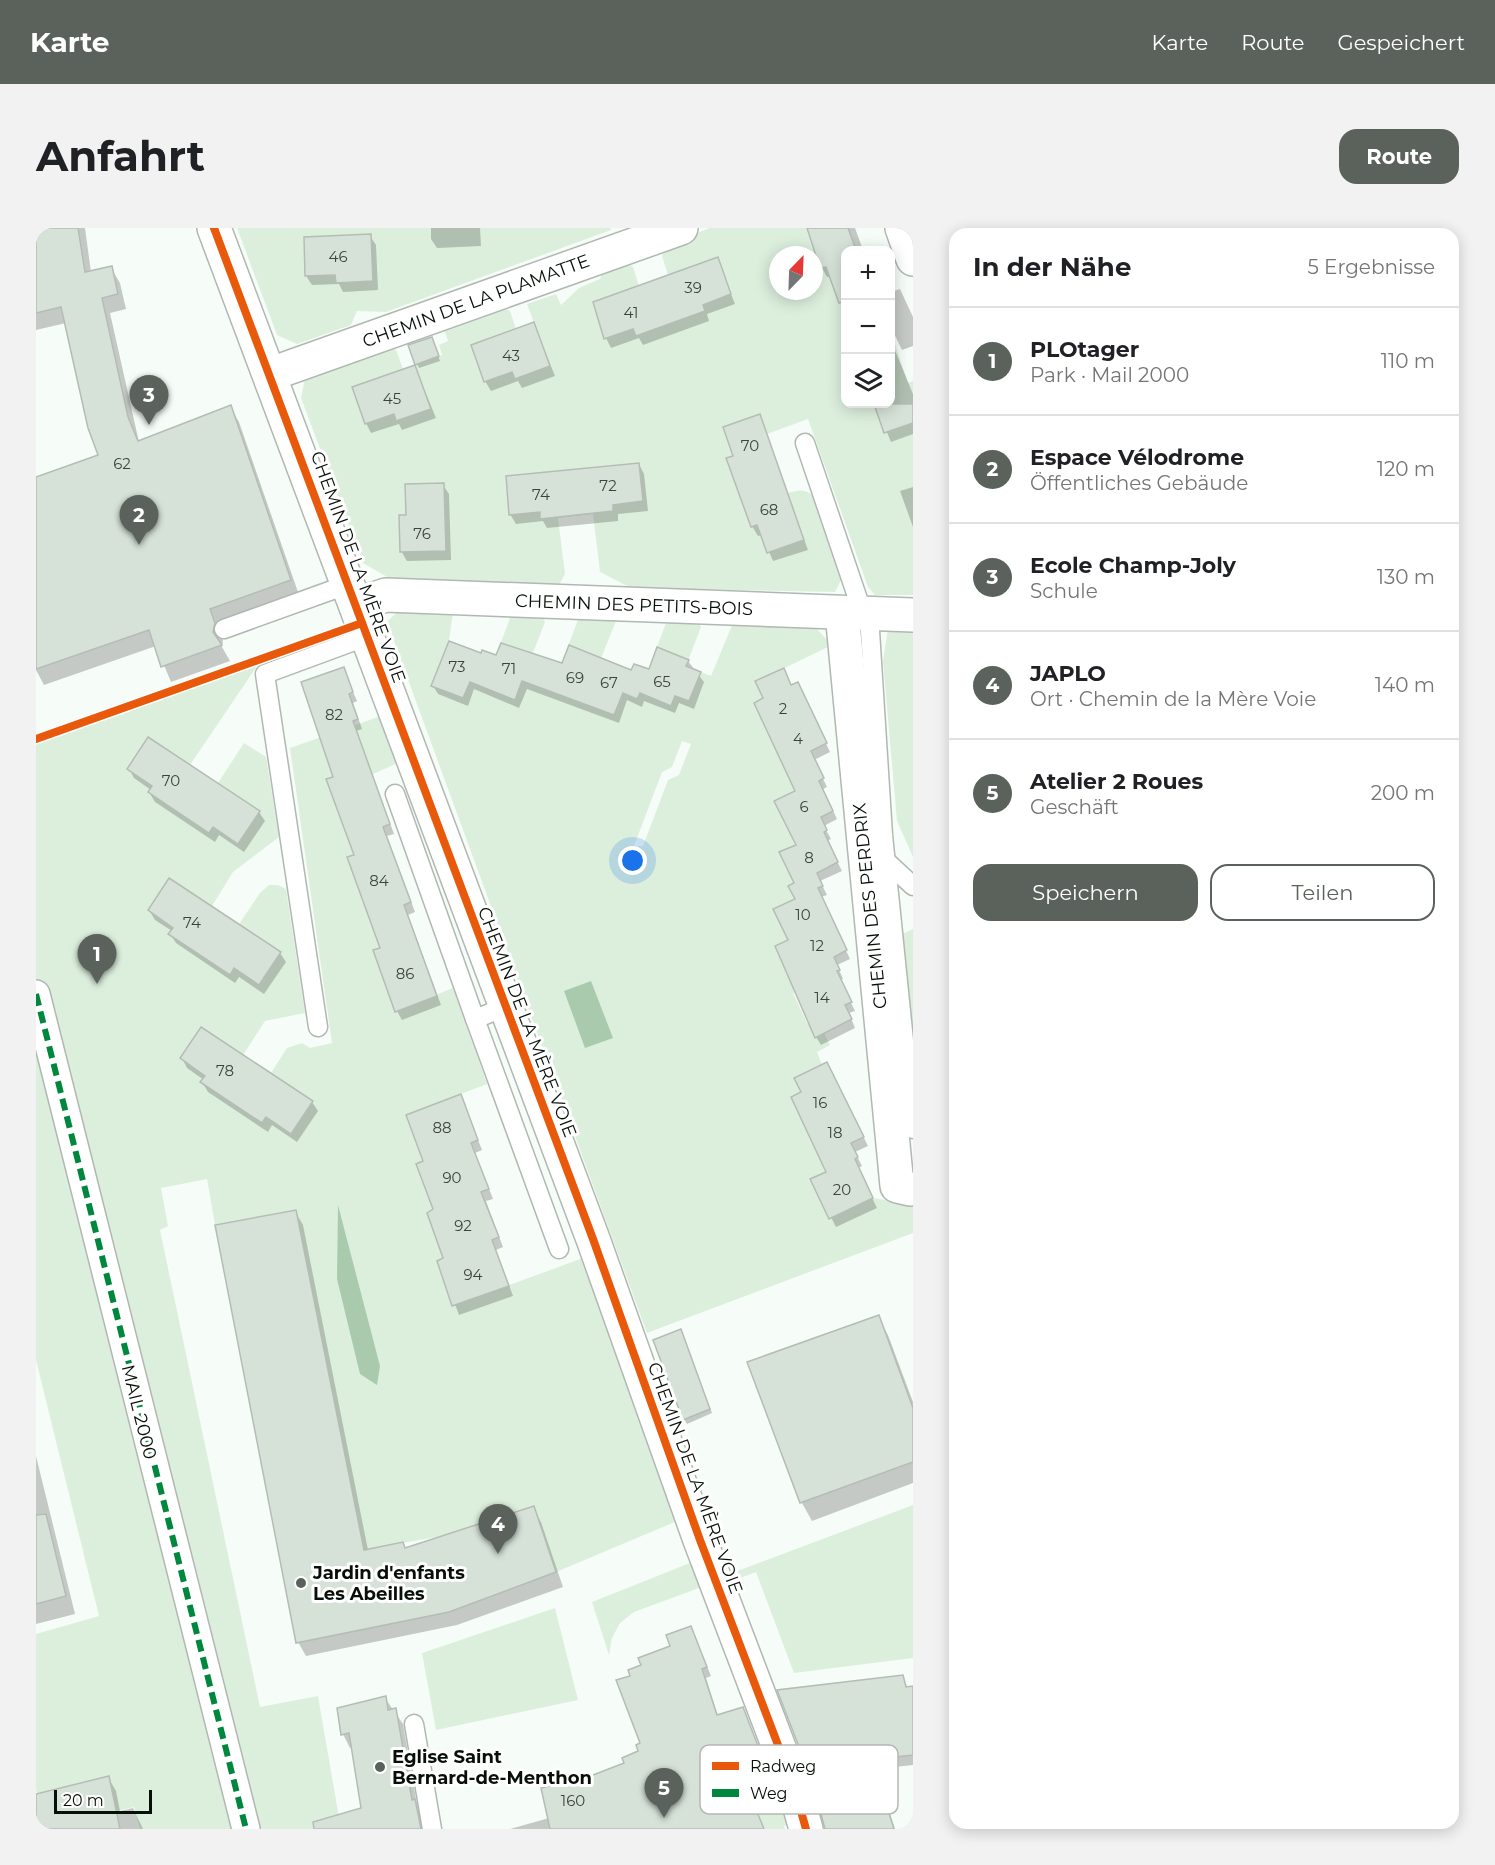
<!DOCTYPE html>
<html lang="de">
<head>
<meta charset="utf-8">
<style>
	:root { --surface:#fff; --page:#f2f2f2; --text:#202124; --muted:#757577; --line:#e0e0e0; --accent:#5b625c }
	body { margin:0; font-family:Montserrat,sans-serif; background:var(--page); color:var(--text) }
	.controls { position:absolute; right:18px; top:18px; display:grid; overflow:hidden; border-radius:12px; box-shadow:0 3px 15px #0003 }
	.controls button { width:54px; height:54px; display:grid; place-items:center; padding:0; border:0; border-bottom:2px solid var(--line); background:var(--surface); color:var(--text); font:30px sans-serif }
	.compass { position:absolute; left:733px; top:18px; width:54px; height:54px; border-radius:50%; background:var(--surface); box-shadow:0 3px 15px #0003; rotate:23deg }
	.scale { position:absolute; left:18px; bottom:15px; width:98px; box-sizing:border-box; padding-left:6px; border:3px solid #070f08; border-top:0; font-size:16px; line-height:21px; white-space:nowrap; color:#070f08; -webkit-text-stroke:4px #fff; paint-order:stroke }
	.you { position:absolute; left:597px; top:633px; width:21px; height:21px; margin:-15px; border:4px solid #fff; border-radius:50%; background:#1a73e8; box-shadow:0 0 0 9px #1a73e833 }
	.badge { display:grid; place-items:center; width:39px; height:39px; border-radius:50%; background:var(--accent); color:#fff; font-size:20px; font-weight:700 }
	.pin { position:absolute; translate:-50% -50px; filter:drop-shadow(0 2px 3px #0008) }
	.pin::after { content:''; position:absolute; top:32px; width:21px; height:18px; background:inherit; clip-path:polygon(0 0,100% 0,50% 100%) }
	.list { margin:0; padding:0; list-style:none }
	h2 { display:flex; justify-content:space-between; align-items:center; height:78px; margin:0; padding:0 24px; font-size:26px }
	h2 small { font-size:20px; font-weight:400; color:var(--muted) }
	.list li { display:grid; grid-template-columns:39px 1fr auto; gap:18px; align-items:center; box-sizing:border-box; height:108px; padding:0 24px; border-top:2px solid var(--line) }
	.list b { display:block; font-size:22px; white-space:nowrap }
	.list p { margin:0; font-size:20px; white-space:nowrap; color:var(--muted) }
	.list em { font-size:20px; font-style:normal; color:var(--muted) }
	.actions { display:flex; gap:12px; padding:18px 24px }
	.actions a { flex:1; padding:14px 0; border:2px solid var(--accent); border-radius:18px; text-align:center; font-size:21px; color:var(--accent) }
	.actions .main { background:var(--accent); color:#fff }
	.icon { flex:none; width:33px; height:33px; fill:none; stroke:currentColor; stroke-width:2; stroke-linecap:round; stroke-linejoin:round }
	.map { position:relative; flex:none; width:877px; height:1601px; overflow:hidden; border-radius:18px }
	header { display:flex; align-items:center; gap:36px; box-sizing:border-box; height:84px; padding:0 30px; background:var(--accent); color:#fff }
	header strong { font-size:28px }
	nav { display:flex; gap:33px; margin-inline-start:auto; font-size:21px }
	.intro { display:flex; align-items:center; justify-content:space-between; box-sizing:border-box; height:144px; padding:0 36px }
	h1 { margin:0; font-size:42px }
	.button { padding:15px 27px; border-radius:18px; background:var(--accent); color:#fff; font-size:21px; font-weight:700 }
	main { display:flex; gap:36px; padding:0 36px }
	aside { flex:1; background:var(--surface); border-radius:18px; box-shadow:0 3px 15px #0003 }
	.map>svg:first-child { display:block }
</style>
</head>
<body>
<header>
<strong>Karte</strong>
<nav><a>Karte</a><a>Route</a><a>Gespeichert</a></nav>
</header>
<div class="intro"><h1>Anfahrt</h1><a class="button">Route</a></div>
<main>
<div class="map">
<svg width="877" height="1601" viewBox="0 0 877 1601">
	<rect width="100%" height="100%" fill="#f6fcf7"/>
	<g fill="#dcefdd" fill-rule="evenodd">
		<polygon points="201,0 574,0 575,2 350,84 321,83 315,97 261,116 241,107"/>
		<path d="M674,0H812L820,22H810V176H854L855,104L872,155L877,153V367H839L832,359L772,191L731,206L752,265C764,261 770,261 780,270L805,352L799,364L595,360L564,344L557,286L522,290L529,346L523,357L353,350L327,335L265,170L270,146L348,118L360,122L367,141L406,127L403,117L412,113L406,95L462,76L474,83L480,101L498,95L491,76L520,66L525,77L543,60L564,51L569,36L584,32L597,39L603,58L632,47L626,28L632,16ZM742,27H778V63H742Z"/>
		<path d="M361,384H417L413,413L445,425L446,422L460,427L476,385L506,386L509,394L486,453L514,464L544,387L582,388L547,475L578,487L587,465L601,471L632,390L662,391L665,399L650,438L675,448L697,395L777,397L796,417L720,454L727,470L718,475L759,563L763,615L744,624L758,655L752,658L759,671L737,681L752,712L739,719L752,748L775,755L757,765L771,795L781,791L794,817L781,824L786,837L758,850L765,864L755,869L793,942L775,951L793,991L837,970L877,977V1005L611,1105L351,394ZM646,513L655,516L643,547L632,552L607,618H598L626,544L636,539Z"/>
		<polygon points="853,394 877,395 877,629 861,593 847,433"/>
		<polygon points="221,438 154,537 182,555 208,515 230,529 243,609 197,644 176,678 203,696 224,665 233,657 242,657 250,661 269,785 229,793 207,827 235,845 251,820 266,815 274,820 296,815 254,520 345,488 364,534 335,547 331,536 290,551 318,627 311,629 347,719 338,722 360,783 417,760 451,856 370,887 387,933 380,936 397,981 391,984 407,1030 401,1033 416,1078 547,1030 646,1291 520,1344 498,1278 406,1308 328,1322 260,982 179,997 171,951 125,960 132,998 124,1002 224,1479 282,1468 305,1601 104,1601 98,1579 80,1583 73,1548 1,1565 0,1560 0,1406 63,1388 0,1132 0,516"/>
		<polygon points="877,701 877,820 867,706"/>
		<polygon points="877,1277 877,1430 758,1445 720,1344 699,1352 696,1345"/>
		<polygon points="659,1333 676,1364 663,1360 598,1384 584,1395 576,1410 573,1427 556,1374"/>
		<polygon points="519,1380 542,1472 400,1502 386,1425"/>
		<polygon points="750,1562 760,1594 748,1598 749,1601 686,1601 716,1574"/>
	</g>
	<g fill="#a9caad">
		<polygon points="555,753 577,810 549,820 528,763"/>
		<polygon points="302,977 344,1138 341,1157 324,1146 301,1051"/>
	</g>
	<g fill="#0003">
		<polygon points="0,0 49,0 55,44 75,40 84,55 90,81 74,85 103,214 194,179 203,194 263,367 181,396 187,412 186,419 194,433 135,454 120,418 8,457 0,442 0,251 64,228 30,95 0,102"/>
		<polygon points="395,0 444,0 445,18 401,20 395,11"/>
		<polygon points="786,0 819,0 827,22 810,22 810,84 795,48 791,49 786,40 774,4"/>
		<polygon points="334,8 340,17 342,62 307,64 303,56 276,57 270,48 270,11"/>
		<polygon points="681,31 699,76 671,86 673,93 607,117 603,110 575,120 570,110"/>
		<polygon points="864,61 877,89 877,118 866,122 854,97 854,64"/>
		<polygon points="498,96 519,148 486,160 482,153 455,163 449,153"/>
		<polygon points="398,115 404,133 383,140 381,136"/>
		<polygon points="858,120 877,166 877,206 855,214 840,178 836,179 834,176 854,176 854,121"/>
		<polygon points="379,139 400,190 366,202 363,196 335,205 330,195"/>
		<polygon points="723,188 772,322 737,333 726,307 722,308 716,298 699,229"/>
		<polygon points="603,236 608,246 612,283 582,286 582,293 511,300 507,293 480,296 474,286"/>
		<polygon points="407,257 413,266 415,332 371,333 365,323"/>
		<polygon points="877,259 877,299 864,263"/>
		<polygon points="445,427 596,444 614,443 652,433 668,454 658,481 643,475 639,485 608,473 606,479 591,472 583,495 491,461 483,480 438,461 432,478 402,466 397,458"/>
		<polygon points="307,441 321,473 317,475 326,501 320,503 358,606 351,608 379,684 372,687 405,777 366,792 361,783 298,550"/>
		<polygon points="756,458 766,464 794,524 778,532 791,559 787,561 801,591 788,598 795,611 791,613 806,643 784,653 791,667 785,669 814,731 801,737 807,751 804,752 819,783 813,785 819,800 785,817 780,809 754,713 761,672 762,617"/>
		<polygon points="93,541 223,584 229,593 208,624 183,607 179,614 119,574 113,564 115,562 98,550"/>
		<polygon points="113,682 244,725 250,734 228,766 203,749 199,755 140,715 134,706 136,703 119,692"/>
		<polygon points="146,830 276,874 282,883 261,914 236,897 232,904 172,864 166,854 168,852 151,840"/>
		<polygon points="796,845 832,918 819,924 826,938 822,940 841,980 800,999 776,952 792,944"/>
		<polygon points="425,868 446,922 439,925 457,971 450,973 467,1019 460,1022 477,1068 423,1087 403,1034 409,1031 389,934"/>
		<polygon points="259,983 267,997 332,1322 367,1315 370,1321 497,1280 505,1294 527,1359 421,1397 270,1428 262,1414"/>
		<polygon points="842,1089 852,1107 877,1174 877,1255 776,1293 766,1275 713,1135"/>
		<polygon points="647,1108 676,1185 651,1196 648,1191"/>
		<polygon points="0,1228 39,1386 0,1396"/>
		<polygon points="655,1399 675,1448 670,1450 682,1488 707,1481 744,1575 721,1584 714,1601 474,1601 513,1590 558,1549 590,1536 604,1524 606,1515 596,1448 607,1438 636,1419"/>
		<polygon points="866,1449 872,1460 877,1459 877,1537 840,1541 859,1601 792,1601"/>
		<polygon points="349,1470 367,1496 381,1577 387,1586 389,1601 328,1601 317,1519 314,1520 307,1506"/>
		<polygon points="72,1549 80,1563 84,1583 97,1580 107,1601 0,1601 0,1568"/>
	</g>
	<g fill="#d6e2d8" stroke="#b5bcb6" stroke-width="1.5">
		<polygon points="0,0 42,0 49,44 76,38 82,66 66,70 92,189 102,213 195,177 255,352 174,381 179,395 177,404 186,417 125,439 113,402 0,441 0,249 62,227 52,200 25,79 0,85"/>
		<polygon points="771,0 812,0 820,22 810,22 810,73 803,75 790,39 784,40"/>
		<polygon points="335,6 337,53 300,55 299,47 269,48 268,9"/>
		<polygon points="682,29 695,66 667,77 669,83 600,108 597,101 568,111 557,74"/>
		<polygon points="498,94 514,138 479,151 476,144 448,154 435,117"/>
		<polygon points="396,109 403,128 379,137 372,117"/>
		<polygon points="379,137 395,181 360,193 358,186 329,196 316,159"/>
		<polygon points="838,176 877,176 877,195 848,205"/>
		<polygon points="724,186 768,312 731,325 721,297 715,299 690,230 697,228 687,199"/>
		<polygon points="603,235 607,273 577,277 577,283 504,291 504,284 473,287 470,248"/>
		<polygon points="408,255 410,323 364,324 363,287 370,287 369,256"/>
		<polygon points="413,413 445,425 446,422 460,427 465,415 526,435 533,417 595,442 598,436 613,441 621,419 653,432 650,438 665,444 653,473 639,468 635,478 604,465 601,471 587,465 578,487 486,453 479,472 434,454 427,470 395,458"/>
		<polygon points="308,439 317,464 313,466 322,491 317,493 354,596 347,599 375,674 368,677 401,768 359,784 337,722 344,720 311,629 318,627 290,551 297,549 265,454"/>
		<polygon points="748,440 755,457 762,454 791,515 775,523 788,550 783,553 797,583 785,589 791,602 788,604 802,634 781,645 787,658 782,660 811,722 798,729 804,742 801,743 816,774 809,777 816,791 779,810 739,718 752,712 737,681 759,671 752,658 758,655 743,624 760,617 738,573 759,563 718,475 727,470 719,453"/>
		<polygon points="112,509 224,583 202,616 177,599 173,605 112,564 116,558 91,541"/>
		<polygon points="133,650 245,724 223,757 198,740 194,747 132,706 137,700 112,682"/>
		<polygon points="165,799 277,873 255,906 230,889 226,895 164,854 169,848 144,830"/>
		<polygon points="791,834 828,909 815,915 822,929 819,931 837,970 793,991 774,951 790,944 755,869 765,864 758,850"/>
		<polygon points="425,866 442,912 435,915 453,961 445,964 463,1009 456,1012 473,1058 416,1078 401,1033 407,1030 391,985 397,981 380,936 387,933 370,887"/>
		<polygon points="260,982 328,1322 367,1314 369,1320 498,1278 520,1344 413,1384 260,1415 179,997"/>
		<polygon points="843,1087 877,1180 877,1234 764,1275 711,1134"/>
		<polygon points="645,1101 674,1181 647,1192 617,1112"/>
		<polygon points="10,1286 30,1368 0,1376 0,1287"/>
		<polygon points="655,1398 671,1439 666,1441 681,1487 707,1479 740,1565 717,1574 728,1601 514,1601 505,1560 557,1547 588,1535 586,1530 602,1523 600,1517 604,1515 580,1452 594,1448 592,1442 605,1437 602,1430 634,1418 630,1407"/>
		<polygon points="867,1447 870,1459 877,1458 877,1527 836,1532 858,1601 789,1601 776,1552 741,1462"/>
		<polygon points="350,1468 352,1482 360,1480 376,1572 379,1571 385,1601 278,1601 277,1594 325,1580 313,1505 305,1507 301,1480"/>
		<polygon points="73,1548 84,1601 0,1601 0,1566"/>
	</g>
	<g fill="none" stroke-linecap="round" stroke-linejoin="round">
		<g stroke="#b1b8b2" stroke-width="21">
			<g id="service">
				<polyline points="769,215 827,386"/>
				<polyline points="833,387 847,607 877,901"/>
				<polyline points="188,401 313,356"/>
				<polyline points="359,566 439,791"/>
				<polyline points="850,633 877,658"/>
				<polyline points="469,779 439,791 523,1021"/>
				<polyline points="282,799 229,446 332,408"/>
				<polyline points="378,1496 396,1601"/>
			</g>
		</g>
		<g stroke="#b1b8b2" stroke-width="30">
			<polyline id="pedestrian" points="0,766 210,1601"/>
		</g>
		<g stroke="#b1b8b2" stroke-width="36">
			<g id="minor">
				<polyline points="178,0 557,1011 664,1312 758,1559 770,1601"/>
				<polyline points="866,0 877,31"/>
				<polyline points="235,146 645,0"/>
				<polyline points="320,377 350,367 877,387"/>
				<polyline points="806,385 861,958 874,961"/>
			</g>
		</g>
		<use href="#service" stroke="#fefffe" stroke-width="18"/>
		<use href="#pedestrian" stroke="#fefffe" stroke-width="27"/>
		<use href="#minor" stroke="#fefffe" stroke-width="33"/>
		<polyline stroke="#00873e" stroke-width="6" stroke-dasharray="12 6" stroke-linecap="butt" points="0,766 210,1601"/>
		<g stroke="#fff" stroke-width="11">
			<g id="cycleway">
				<polyline points="178,0 557,1011 664,1312 758,1559 770,1601"/>
				<polyline points="0,511 326,395"/>
			</g>
		</g>
		<use href="#cycleway" stroke="#e8590c" stroke-width="8"/>
	</g>
	<g fill="#5b625c" stroke="#fff" stroke-width="2">
		<circle cx="265" cy="1355" r="6"/>
		<circle cx="344" cy="1539" r="6"/>
	</g>
	<g text-anchor="middle" dominant-baseline="central" stroke-width="6" stroke-linejoin="round" paint-order="stroke">
		<g font-size="15" fill="#3b443c">
			<text x="302" y="28">46</text>
			<text x="657" y="59">39</text>
			<text x="595" y="84">41</text>
			<text x="475" y="127">43</text>
			<text x="356" y="170">45</text>
			<text x="714" y="217">70</text>
			<text x="86" y="235">62</text>
			<text x="572" y="257">72</text>
			<text x="505" y="266">74</text>
			<text x="733" y="281">68</text>
			<text x="386" y="305">76</text>
			<text x="421" y="438">73</text>
			<text x="473" y="440">71</text>
			<text x="539" y="449">69</text>
			<text x="626" y="453">65</text>
			<text x="573" y="454">67</text>
			<text x="747" y="480">2</text>
			<text x="298" y="486">82</text>
			<text x="762" y="510">4</text>
			<text x="135" y="552">70</text>
			<text x="768" y="578">6</text>
			<text x="773" y="629">8</text>
			<text x="343" y="652">84</text>
			<text x="767" y="686">10</text>
			<text x="156" y="694">74</text>
			<text x="781" y="717">12</text>
			<text x="369" y="745">86</text>
			<text x="786" y="769">14</text>
			<text x="189" y="842">78</text>
			<text x="784" y="874">16</text>
			<text x="406" y="899">88</text>
			<text x="799" y="904">18</text>
			<text x="416" y="949">90</text>
			<text x="806" y="961">20</text>
			<text x="427" y="997">92</text>
			<text x="437" y="1046">94</text>
			<text x="537" y="1572">160</text>
		</g>
		<g font-size="18" fill="#070f08" stroke="#fff">
			<text transform="translate(440 73) rotate(-20)">CHEMIN DE LA PLAMATTE</text>
			<text transform="translate(322 339) rotate(70)">CHEMIN DE LA MÈRE VOIE</text>
			<text transform="translate(598 377) rotate(2)">CHEMIN DES PETITS-BOIS</text>
			<text transform="translate(834 678) rotate(-96)">CHEMIN DES PERDRIX</text>
			<text transform="translate(491 794) rotate(69)">CHEMIN DE LA MÈRE VOIE</text>
			<text transform="translate(103 1184) rotate(76)">MAIL 2000</text>
			<text transform="translate(659 1250) rotate(70)">CHEMIN DE LA MÈRE VOIE</text>
		</g>
		<g font-size="18" font-weight="bold" fill="#070f08" stroke="#fff" text-anchor="start">
			<text x="277" y="1345">Jardin d'enfants<tspan x="277" dy="21">Les Abeilles</tspan></text>
			<text x="356" y="1529">Eglise Saint<tspan x="356" dy="21">Bernard-de-Menthon</tspan></text>
		</g>
	</g>
	<rect x="664" y="1517" width="198" height="69" rx="9" fill="#fff" stroke="#b5b7b5" stroke-width="1.5"/>
	<rect x="676" y="1534" width="27" height="8" fill="#e8590c"/>
	<rect x="676" y="1561" width="27" height="8" fill="#00873e"/>
	<g font-size="16" fill="#070f08">
		<text x="714" y="1544">Radweg</text>
		<text x="714" y="1571">Weg</text>
	</g>
</svg>
<div class="controls">
<button>+</button>
<button>−</button>
<button><svg class="icon" aria-label="layers" viewBox="0 0 24 24"><path d="M12 4l9 5-9 5-9-5zM3 14l9 5 9-5"/></svg></button>
</div>
<svg class="compass" viewBox="-18 -18 36 36"><path d="M0-13l5 13h-10z" fill="#e53935"/><path d="M0 13l5-13h-10z" fill="#757577"/></svg>
<div class="scale">20 m</div>
<div class="you"></div>
<div class="pin badge" style="left:61px;top:756px">1</div>
<div class="pin badge" style="left:103px;top:317px">2</div>
<div class="pin badge" style="left:113px;top:197px">3</div>
<div class="pin badge" style="left:462px;top:1326px">4</div>
<div class="pin badge" style="left:628px;top:1590px">5</div>
</div>
<aside>
<h2>In der Nähe<small>5 Ergebnisse</small></h2>
<ul class="list">
<li><span class="badge">1</span><div><b>PLOtager</b><p>Park · Mail 2000</p></div><em>110 m</em></li>
<li><span class="badge">2</span><div><b>Espace Vélodrome</b><p>Öffentliches Gebäude</p></div><em>120 m</em></li>
<li><span class="badge">3</span><div><b>Ecole Champ-Joly</b><p>Schule</p></div><em>130 m</em></li>
<li><span class="badge">4</span><div><b>JAPLO</b><p>Ort · Chemin de la Mère Voie</p></div><em>140 m</em></li>
<li><span class="badge">5</span><div><b>Atelier 2 Roues</b><p>Geschäft</p></div><em>200 m</em></li>
</ul>
<div class="actions"><a class="main">Speichern</a><a>Teilen</a></div>
</aside>
</main>
</body>
</html>
